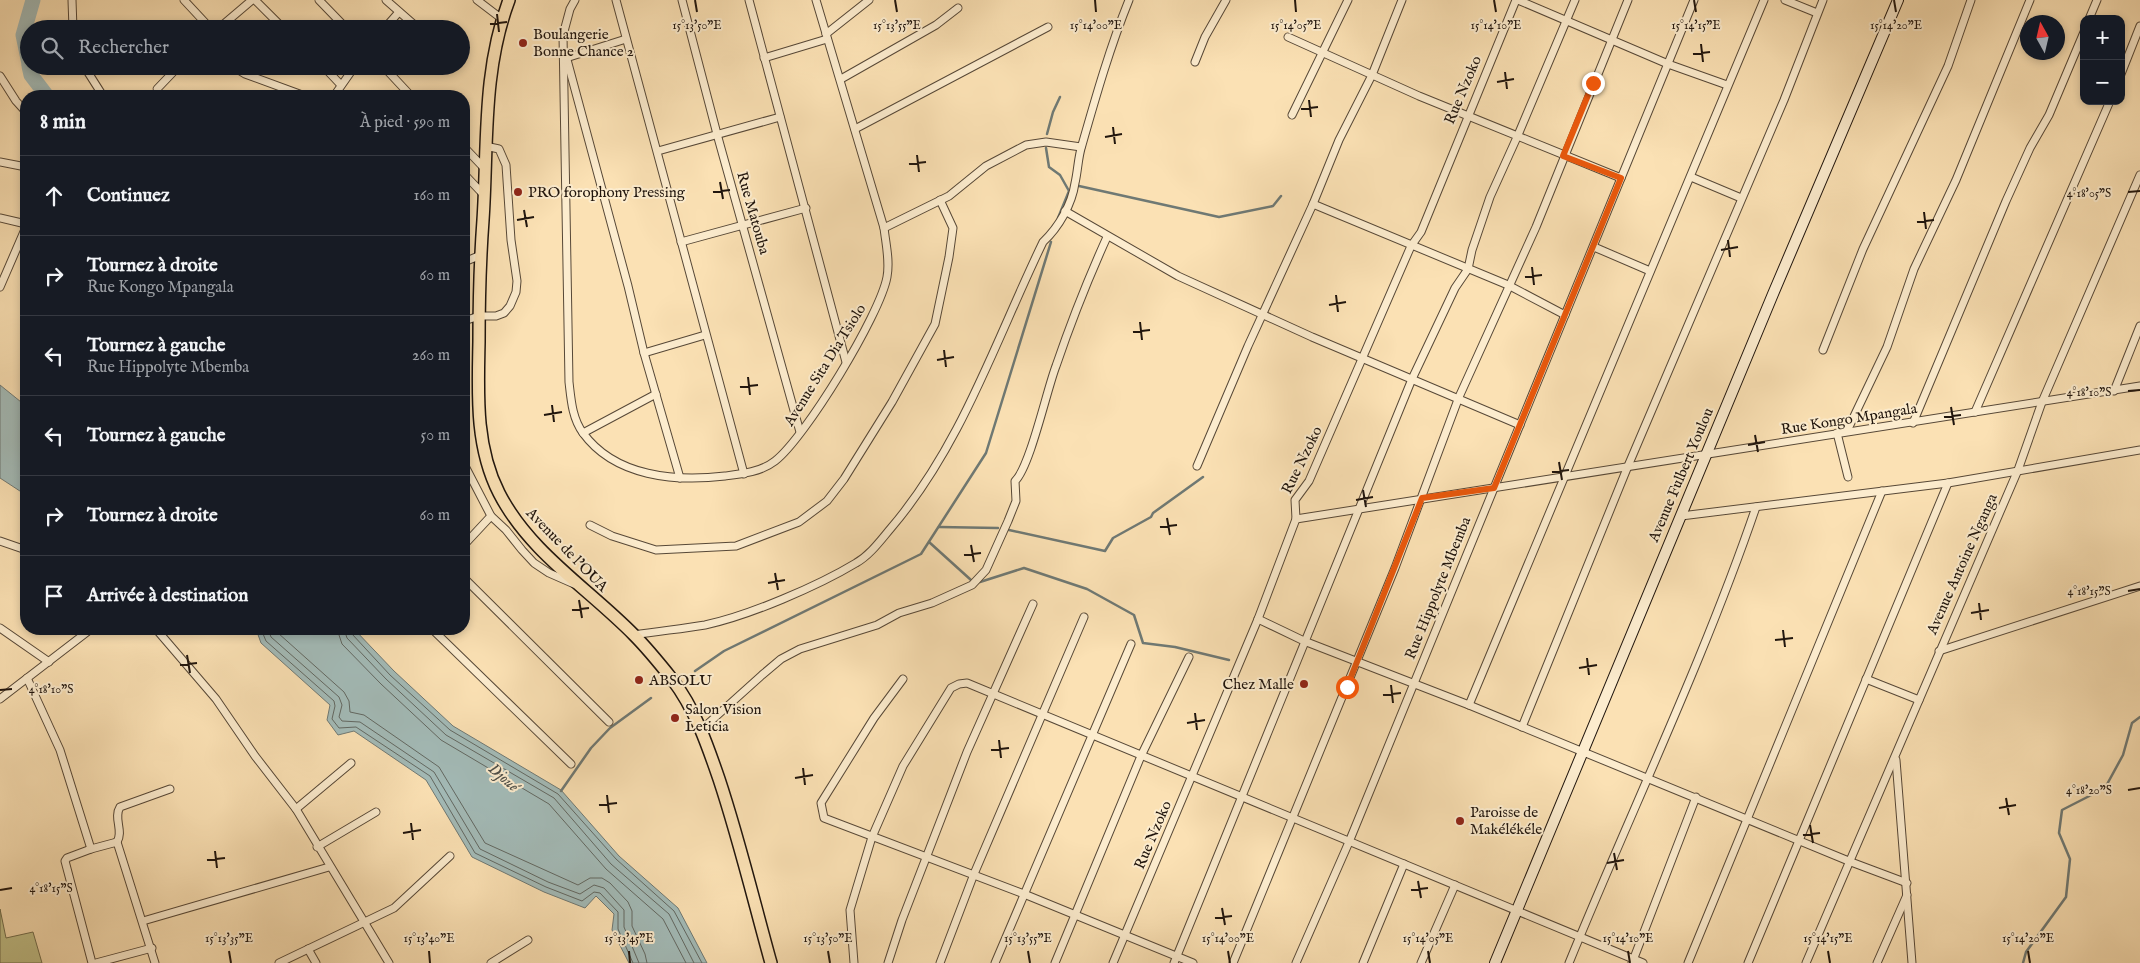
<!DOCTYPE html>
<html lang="fr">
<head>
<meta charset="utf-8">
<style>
	:root { --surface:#171b24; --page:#20242c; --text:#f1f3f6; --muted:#9ea1a6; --line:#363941 }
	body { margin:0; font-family:"IM FELL English",serif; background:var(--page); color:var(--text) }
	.controls { position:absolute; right:15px; top:15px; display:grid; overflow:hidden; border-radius:10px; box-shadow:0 2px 8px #0003 }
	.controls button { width:45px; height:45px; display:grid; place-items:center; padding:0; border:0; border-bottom:1px solid var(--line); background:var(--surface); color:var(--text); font:25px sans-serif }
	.compass { position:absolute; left:2020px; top:15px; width:45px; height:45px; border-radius:50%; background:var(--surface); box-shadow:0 2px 8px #0003; rotate:352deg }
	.stop { position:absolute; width:15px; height:15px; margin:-11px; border:4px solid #ea580c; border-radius:50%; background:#fff }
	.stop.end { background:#ea580c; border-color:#fff; box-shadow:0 1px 5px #0008 }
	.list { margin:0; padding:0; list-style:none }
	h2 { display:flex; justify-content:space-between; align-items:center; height:65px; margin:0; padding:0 20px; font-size:21px }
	h2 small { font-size:16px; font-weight:400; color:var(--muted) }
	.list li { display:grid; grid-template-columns:32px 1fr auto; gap:15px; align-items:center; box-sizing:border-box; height:80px; padding:0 20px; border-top:1px solid var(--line) }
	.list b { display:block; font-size:19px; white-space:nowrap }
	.list p { margin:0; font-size:16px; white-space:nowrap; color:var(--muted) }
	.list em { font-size:16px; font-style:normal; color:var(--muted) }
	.icon { flex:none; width:28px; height:28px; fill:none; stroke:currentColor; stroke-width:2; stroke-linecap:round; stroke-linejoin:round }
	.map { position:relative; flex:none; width:2140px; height:963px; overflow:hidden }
	.search { position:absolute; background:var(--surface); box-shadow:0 2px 8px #0003; left:20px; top:20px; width:450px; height:55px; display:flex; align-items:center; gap:12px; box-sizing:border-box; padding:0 18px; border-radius:28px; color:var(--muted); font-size:19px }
	.panel { position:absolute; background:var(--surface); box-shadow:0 2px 8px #0003; left:20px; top:90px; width:450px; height:545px; border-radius:20px }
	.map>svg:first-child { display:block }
</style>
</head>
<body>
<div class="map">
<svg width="2140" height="963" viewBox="0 0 2140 963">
	<rect width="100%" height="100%" fill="#fbe1b4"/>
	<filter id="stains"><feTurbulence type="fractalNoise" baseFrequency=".004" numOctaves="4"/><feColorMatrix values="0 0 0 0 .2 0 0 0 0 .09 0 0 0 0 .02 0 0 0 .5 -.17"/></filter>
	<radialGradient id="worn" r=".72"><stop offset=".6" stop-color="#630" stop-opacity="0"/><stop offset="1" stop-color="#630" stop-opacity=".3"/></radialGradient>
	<polygon fill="#c2c28a" stroke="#716c4c" points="0,909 6,938 33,932 42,963 0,963"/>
	<g fill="#a3bbb8" stroke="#6f7974">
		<polygon points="0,385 26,406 26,495 0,478"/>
		<polygon points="256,629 354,629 394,671 453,726 561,790 619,856 678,908 707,963 629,963 612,930 614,914 596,896 585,908 544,892 472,857 426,780 354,731 338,735 327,720 330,705 261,643"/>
	</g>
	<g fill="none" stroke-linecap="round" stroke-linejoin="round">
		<g stroke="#626862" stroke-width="1">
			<polyline points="261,629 266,641 334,701 335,706 332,719 339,728 356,727 430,776 475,853 546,887 582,901 594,892 600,893 618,912 618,929 633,963"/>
			<polyline points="268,629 271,637 339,697 342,705 339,717 342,721 360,722 434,772 480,849 548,882 580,894 594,885 604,888 624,910 624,927 639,963"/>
			<polyline points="276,629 278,633 344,692 349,701 350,712 364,715 439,767 485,843 578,885 590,878 602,878 610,883 628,902 632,911 632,926 645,954 647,963"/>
			<polyline points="337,629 342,644 381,684 441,740 549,804 606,869 663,919 686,963"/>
			<polyline points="344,629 347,638 386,679 446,735 554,798 611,864 669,914 694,963"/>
			<polyline points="350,629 352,634 390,675 450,730 558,794 616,859 674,911 702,963"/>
		</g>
		<g stroke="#6f7974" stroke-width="2.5">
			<polyline points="1047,134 1053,112 1060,97"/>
			<polyline points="1046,148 1049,167 1060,175 1069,191 1058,218"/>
			<polyline points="1079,186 1219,217 1273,206 1281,196 1277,201"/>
			<polyline points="939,527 998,528"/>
			<polyline points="1009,530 1105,551 1113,538 1151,517 1153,513 1203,477"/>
			<polyline points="929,542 971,580"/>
			<polyline points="980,582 1024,568 1087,589 1134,615 1143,643 1175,647 1229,660"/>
			<polyline points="695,671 724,651 921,554 986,453 1051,242"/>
			<polyline points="561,791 591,748 610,728 651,698"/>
			<polyline points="2023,963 2026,952 2066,897 2070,859 2059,833 2062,810 2105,788 2123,755 2132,723 2140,717"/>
		</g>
		<g stroke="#a3bbb8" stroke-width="15">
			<polyline points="29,64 23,35 33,0"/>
			<polyline points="29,66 31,75 47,96"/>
		</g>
		<g stroke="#574837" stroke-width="9">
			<g id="minor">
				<polyline points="72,0 73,29"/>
				<polyline points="184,0 211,29"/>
				<polyline points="255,0 284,29"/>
				<polyline points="319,0 347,29"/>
				<polyline points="386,0 419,29"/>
				<polyline points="477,0 502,19"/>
				<path d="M575,0L570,9L563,35L569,382C571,399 572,418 583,433C615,477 676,482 725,476C742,474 761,472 775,461C805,438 880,315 887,277C890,261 886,245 884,228L816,0"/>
				<polyline points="616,0 744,474"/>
				<polyline points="682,0 717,134 800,432"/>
				<polyline points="749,0 846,362"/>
				<polyline points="1518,0 1668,64 1727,85"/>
				<polyline points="1785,0 1817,13"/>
				<polyline points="2089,19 2097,0"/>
				<polyline points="218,29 252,0"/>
				<polyline points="384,29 399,12"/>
				<polyline points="826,34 869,0"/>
				<polyline points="1288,37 1419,96 1621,178"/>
				<polyline points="566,56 628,286 644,353 680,478"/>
				<polyline points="566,58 626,39"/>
				<polyline points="764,58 827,39"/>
				<polyline points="1195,62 1205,37 1226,0"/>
				<polyline points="84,66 103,96"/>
				<polyline points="232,66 245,74 305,96"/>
				<polyline points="323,66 341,85"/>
				<polyline points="383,66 411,96"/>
				<polyline points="2121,74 2140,26"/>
				<polyline points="0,76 16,101 26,112"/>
				<polyline points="841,79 936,25 958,8"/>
				<polyline points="160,96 157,89 179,66"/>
				<polyline points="334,96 355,66"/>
				<polyline points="1292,115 1348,0"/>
				<polyline points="855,129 1048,27"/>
				<polyline points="464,147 485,169"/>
				<polyline points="658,151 780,117"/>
				<polyline points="0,162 26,167"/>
				<polyline points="464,174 483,194"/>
				<polyline points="1691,177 1741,198"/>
				<polyline points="1313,204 1508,285 1565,315"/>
				<polyline points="1065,211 1178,276 1312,337 1520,425"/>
				<polyline points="0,218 26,224"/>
				<polyline points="884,228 949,196 986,166 1026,145 1046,142 1081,147"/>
				<polyline points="681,242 806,208"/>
				<polyline points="1594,247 1650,271"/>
				<polyline points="464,262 481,255"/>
				<polyline points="0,287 26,227"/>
				<polyline points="464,321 479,316 496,316 504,313 510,306 516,292 517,281 511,240 506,165 499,149 485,146"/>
				<polyline points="1823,350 1863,249 1948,66 1971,0"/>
				<polyline points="644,353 705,335"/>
				<polyline points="2114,391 2140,326"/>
				<polyline points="1975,412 2110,101"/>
				<polyline points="1913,423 2006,201 2030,148 2049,115 2084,32"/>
				<polyline points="1847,431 1887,347 1914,269 1956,180 2030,0"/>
				<polyline points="583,433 656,394"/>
				<polyline points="1837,433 1848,477"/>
				<polyline points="464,464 491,516 506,530 522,550 534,563 549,573 574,584"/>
				<polyline points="1197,466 1248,346 1313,204 1339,140 1372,75 1402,0"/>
				<polyline points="1681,516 1948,483 2140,450"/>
				<polyline points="1296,519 2140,386"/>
				<polyline points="590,525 612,536 656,550 736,546 799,522 827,501 844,479 892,402 935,324 949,257 953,228 940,200"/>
				<polyline points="0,541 26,550"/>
				<polyline points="464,545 491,516"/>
				<polyline points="464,578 609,722"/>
				<polyline points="1258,619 1304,641 1469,705 1851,862 1907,883"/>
				<polyline points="0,628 49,662"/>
				<polyline points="156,629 216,699 255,756 296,809 389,963"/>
				<polyline points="432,629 571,764"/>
				<path d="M634,635C658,631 682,629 705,625C748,616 818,586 856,563C870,555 880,541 891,528C962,445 996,339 1043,242C1059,227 1072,204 1075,183C1078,170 1078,157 1082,145C1096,96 1110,47 1129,0"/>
				<polyline points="1939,651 2140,586"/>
				<polyline points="27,678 60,750 91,849 117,842 155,963"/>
				<polyline points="903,679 874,718 821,803 824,818 1024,894 1193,963"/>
				<polyline points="1866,679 1919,700"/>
				<polyline points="0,699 91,629"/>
				<polyline points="1469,705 1764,0"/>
				<polyline points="1522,727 1628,466 1784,100 1823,0"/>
				<path d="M702,729L762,675L781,659L800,649L877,625L899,613L932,603L972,585L986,570L1008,521L1016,501L1015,481C1030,467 1047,389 1056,366C1071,322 1088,279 1107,237"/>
				<polyline points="1896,760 1912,963"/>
				<polyline points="296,809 351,763"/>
				<path d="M117,842C124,831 113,818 120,807L170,789"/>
				<polyline points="317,847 376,812"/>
				<polyline points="91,849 67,858 65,861 92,963"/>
				<polyline points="143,921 329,867"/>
				<polyline points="308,949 316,963"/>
				<polyline points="96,963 152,948"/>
				<polyline points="279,963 394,908 450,856"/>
				<polyline points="491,963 528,940"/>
				<polyline points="854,963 850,910 872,837 903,766 951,688 959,684 967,683 1643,963"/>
				<polyline points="888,963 902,920 967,752 1033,604"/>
				<polyline points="940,963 974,874 1084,617"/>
				<polyline points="995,963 1131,644"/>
				<polyline points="1055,963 1141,756 1189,657"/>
				<polyline points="1113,963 1258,619 1296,519 1295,500 1309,481 1411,246 1421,232 1516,0"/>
				<polyline points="1174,963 1412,379 1455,288 1468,269 1472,250 1490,197 1518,135 1575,0"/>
				<polyline points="1233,963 1395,568 1459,397 1536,227 1628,0"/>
				<polyline points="1296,963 1349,842 1694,0"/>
				<polyline points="1363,963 1404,864"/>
				<polyline points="1421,963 1455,885"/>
				<path d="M1569,963C1631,811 1703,662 1756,507"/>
				<polyline points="1632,963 1696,797"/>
				<polyline points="1688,963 1882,491"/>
				<polyline points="1748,963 1948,483"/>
				<polyline points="1806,963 2018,470 2042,402 2140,175"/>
				<polyline points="1877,963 1907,895"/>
			</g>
		</g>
		<g stroke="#20150d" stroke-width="12">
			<polyline id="secondary" points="1495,963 1773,294 1898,0"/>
		</g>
		<g stroke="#20150d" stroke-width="14">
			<path id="primary" d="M509,0C482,72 488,146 483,220C480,261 479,301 479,342C478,393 475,446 499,493C529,552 589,589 634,635C647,648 660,664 672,679C695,709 707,744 719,779C739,839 754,902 771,963"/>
		</g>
		<use href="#minor" stroke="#fcecce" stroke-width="7"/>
		<use href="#secondary" stroke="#fcecce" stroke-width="10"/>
		<use href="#primary" stroke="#fbe1b4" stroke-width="11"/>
	</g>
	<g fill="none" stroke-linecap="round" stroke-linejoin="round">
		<polyline stroke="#ea580c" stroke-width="6" points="1347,687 1422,498 1494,488 1621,178 1563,156 1593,83"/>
	</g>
	<path fill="none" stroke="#20150d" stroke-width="2" d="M695,0L697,12M895,0L897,12M1095,0L1096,12M1295,0L1296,12M1494,0L1496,12M1694,0L1696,12M1894,0L1896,12M497,14L499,32M490,24L507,22M1701,44L1703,62M1693,54L1710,52M1505,72L1507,89M1497,82L1514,79M1309,100L1311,117M1301,109L1318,107M1113,127L1115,144M1105,137L1122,134M917,155L919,172M909,164L926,162M720,182L723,199M713,192L730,190M2128,192L2140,191M524,210L527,227M1924,212L1926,229M517,220L534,217M1917,222L1934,220M1728,240L1730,257M1721,250L1738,247M1532,267L1534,285M1525,277L1542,275M1336,295L1338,312M1329,305L1346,302M1140,322L1142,340M1133,332L1150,330M944,350L946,367M937,360L954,357M748,377L750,395M740,387L758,385M2128,391L2140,390M552,405L554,422M1951,407L1954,425M544,415L562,412M1944,417L1961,415M1755,435L1758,452M1748,445L1765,442M1559,462L1562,480M1552,472L1569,470M1363,490L1366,507M1356,500L1373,497M1167,518L1170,535M1160,527L1177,525M971,545L974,562M964,555L981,553M775,573L778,590M768,583L785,580M2128,591L2140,589M579,600L582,618M1979,603L1981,620M572,610L589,608M1971,613L1989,610M1783,630L1785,647M1775,640L1793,638M187,655L190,673M1587,658L1589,675M180,665L197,663M1579,668L1597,665M1391,685L1393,703M0,690L12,689M1383,695L1401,693M1195,713L1197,730M1187,723L1205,720M999,740L1001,758M991,750L1009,748M803,768L805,785M795,778L813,775M2128,790L2140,788M607,795L609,813M2006,798L2009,815M599,805L617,803M1999,808L2016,805M411,823L413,840M1810,825L1813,843M403,833L421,830M1803,835L1820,833M215,851L217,868M1614,853L1617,870M207,860L225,858M1607,863L1624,860M1418,881L1421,898M0,890L12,888M1411,890L1428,888M1222,908L1225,925M1215,918L1232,916M229,951L231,963M429,951L430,963M629,951L630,963M828,951L830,963M1028,951L1030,963M1228,951L1230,963M1428,951L1430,963M1628,951L1630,963M1828,951L1830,963M2028,951L2030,963"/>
	<g fill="#8f2418" stroke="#fcecce" stroke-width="2">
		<circle cx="523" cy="43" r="5"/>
		<circle cx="518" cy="192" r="5"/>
		<circle cx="639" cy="680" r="5"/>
		<circle cx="1304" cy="684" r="5"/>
		<circle cx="675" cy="718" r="5"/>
		<circle cx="1460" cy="821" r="5"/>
	</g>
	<g text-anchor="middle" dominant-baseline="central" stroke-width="4" stroke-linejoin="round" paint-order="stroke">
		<g font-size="15" fill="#20150d" stroke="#fcecce" text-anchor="start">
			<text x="533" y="34">Boulangerie<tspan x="533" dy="17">Bonne Chance 2</tspan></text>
			<text x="528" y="192">PRO forophony Pressing</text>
			<text x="649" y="680">ABSOLU</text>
			<text x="1294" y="684" text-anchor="end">Chez Malle</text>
			<text x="685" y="709">Salon Vision<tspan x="685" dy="17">Leticia</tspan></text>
			<text x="1470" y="812">Paroisse de<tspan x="1470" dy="17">Makélékéle</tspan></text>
		</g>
		<g font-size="15" fill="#20150d" stroke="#fcecce">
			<text transform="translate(1463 90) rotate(-67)">Rue Nzoko</text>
			<text transform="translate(753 213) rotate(74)">Rue Matouba</text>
			<text transform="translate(825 365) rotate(-58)">Avenue Sita Dia Tsiolo</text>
			<text transform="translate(1849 419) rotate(-9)">Rue Kongo Mpangala</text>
			<text transform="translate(1302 460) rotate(-64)">Rue Nzoko</text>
			<text transform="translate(1681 475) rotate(-67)">Avenue Fulbert Youlou</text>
			<text transform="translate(567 550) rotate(46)">Avenue de l'OUA</text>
			<text transform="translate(1962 564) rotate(-66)">Avenue Antoine Nganga</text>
			<text transform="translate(1438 588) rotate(-68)">Rue Hippolyte Mbemba</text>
			<text transform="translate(1153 835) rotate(-67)">Rue Nzoko</text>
		</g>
		<g font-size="16" font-style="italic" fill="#4e4f49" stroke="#fcecce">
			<text transform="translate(503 778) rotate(41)">Djoué</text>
		</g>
	</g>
	<g font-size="12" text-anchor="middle" fill="#20150d" stroke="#fcecce" stroke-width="4" stroke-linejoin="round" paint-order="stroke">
		<text x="697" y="29">15°13'50"E</text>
		<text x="897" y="29">15°13'55"E</text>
		<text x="1096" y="29">15°14'00"E</text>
		<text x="1296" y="29">15°14'05"E</text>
		<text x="1496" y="29">15°14'10"E</text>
		<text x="1696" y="29">15°14'15"E</text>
		<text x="1896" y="29">15°14'20"E</text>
		<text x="2089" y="197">4°18'05"S</text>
		<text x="2089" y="396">4°18'10"S</text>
		<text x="2089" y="595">4°18'15"S</text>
		<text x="51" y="693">4°18'10"S</text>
		<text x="2089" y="794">4°18'20"S</text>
		<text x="51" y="892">4°18'15"S</text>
		<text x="229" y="942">15°13'35"E</text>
		<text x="429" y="942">15°13'40"E</text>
		<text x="629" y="942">15°13'45"E</text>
		<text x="828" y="942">15°13'50"E</text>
		<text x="1028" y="942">15°13'55"E</text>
		<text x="1228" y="942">15°14'00"E</text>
		<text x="1428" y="942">15°14'05"E</text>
		<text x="1628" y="942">15°14'10"E</text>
		<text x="1828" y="942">15°14'15"E</text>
		<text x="2028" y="942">15°14'20"E</text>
	</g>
	<rect width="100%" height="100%" filter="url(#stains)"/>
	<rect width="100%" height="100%" fill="url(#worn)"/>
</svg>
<div class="controls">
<button>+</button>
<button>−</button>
</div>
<svg class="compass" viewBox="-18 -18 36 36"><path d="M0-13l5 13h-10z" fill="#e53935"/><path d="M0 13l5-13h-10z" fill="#9ea1a6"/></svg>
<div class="stop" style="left:1347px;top:687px"></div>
<div class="stop end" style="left:1593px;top:83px"></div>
<div class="search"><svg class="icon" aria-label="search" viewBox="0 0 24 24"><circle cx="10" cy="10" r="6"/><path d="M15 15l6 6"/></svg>Rechercher</div>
<section class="panel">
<h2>8 min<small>À pied · 590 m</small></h2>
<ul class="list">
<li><svg class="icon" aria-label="ahead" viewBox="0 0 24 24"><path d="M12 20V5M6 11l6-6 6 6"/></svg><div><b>Continuez</b></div><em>160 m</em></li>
<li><svg class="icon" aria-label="right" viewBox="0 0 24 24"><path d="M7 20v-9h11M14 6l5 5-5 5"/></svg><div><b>Tournez à droite</b><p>Rue Kongo Mpangala</p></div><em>60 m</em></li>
<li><svg class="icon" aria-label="left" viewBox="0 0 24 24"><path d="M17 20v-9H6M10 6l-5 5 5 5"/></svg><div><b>Tournez à gauche</b><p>Rue Hippolyte Mbemba</p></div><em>260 m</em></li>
<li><svg class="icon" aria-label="left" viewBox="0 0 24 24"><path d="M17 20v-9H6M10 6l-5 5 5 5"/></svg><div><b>Tournez à gauche</b></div><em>50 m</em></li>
<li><svg class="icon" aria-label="right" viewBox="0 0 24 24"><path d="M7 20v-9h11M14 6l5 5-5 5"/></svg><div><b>Tournez à droite</b></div><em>60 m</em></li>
<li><svg class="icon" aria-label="arrive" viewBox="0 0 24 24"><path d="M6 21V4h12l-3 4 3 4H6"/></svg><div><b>Arrivée à destination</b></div></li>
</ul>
</section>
</div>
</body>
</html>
